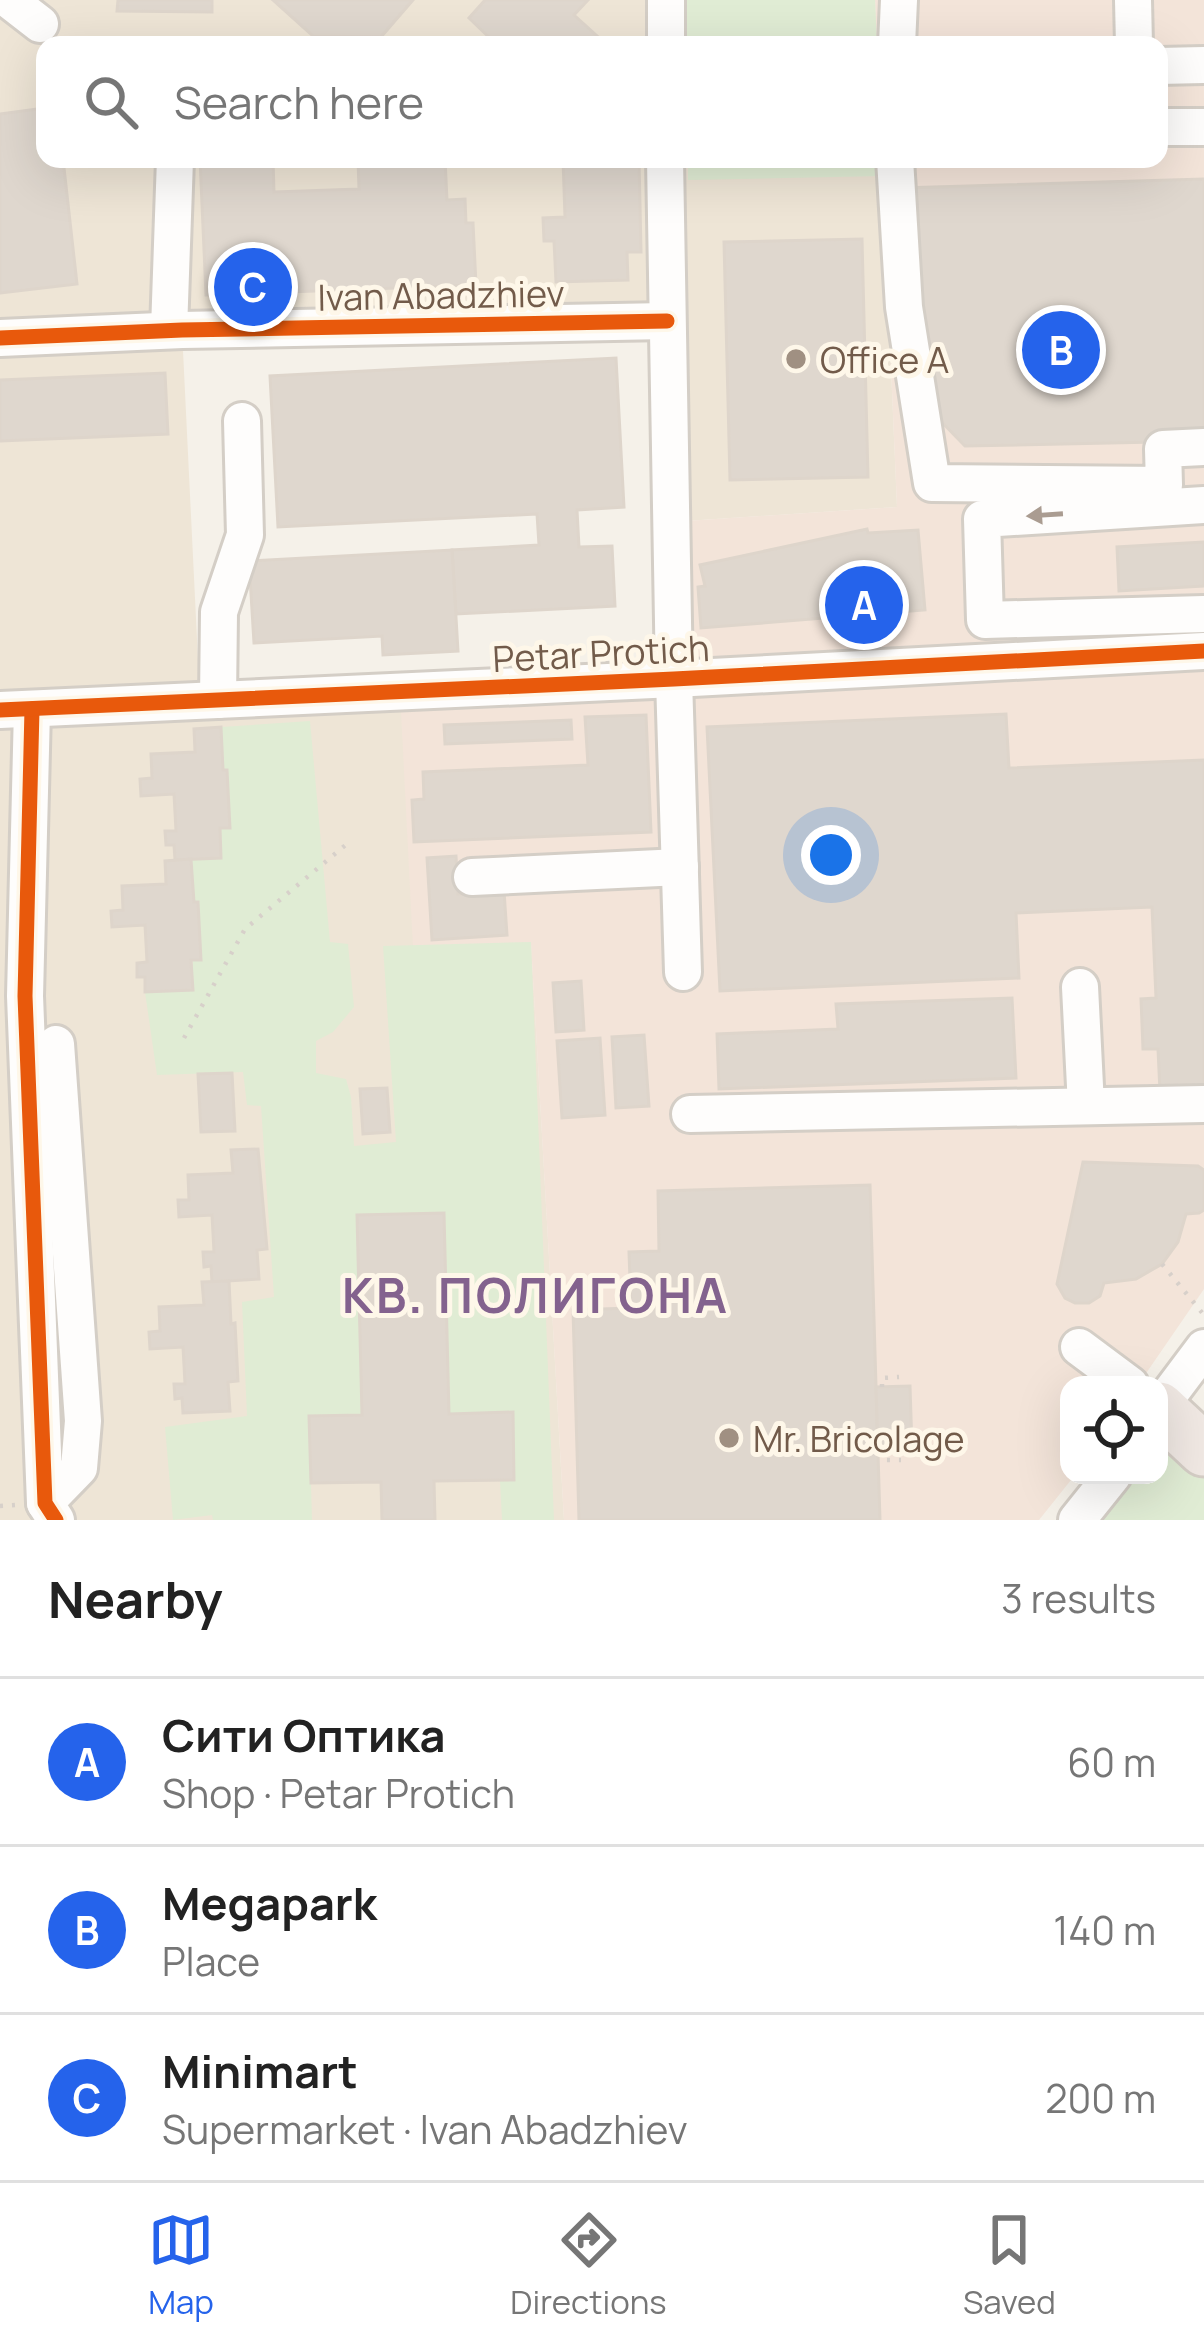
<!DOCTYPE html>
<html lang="en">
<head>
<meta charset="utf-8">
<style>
	:root { --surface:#fff; --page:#f2f2f2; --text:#222; --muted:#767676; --line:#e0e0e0; --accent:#2563eb }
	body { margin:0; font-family:Manrope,sans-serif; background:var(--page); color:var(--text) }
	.controls { position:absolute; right:36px; bottom:36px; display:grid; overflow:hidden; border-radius:24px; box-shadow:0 12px 48px #0002 }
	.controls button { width:108px; height:108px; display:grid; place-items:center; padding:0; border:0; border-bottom:3px solid var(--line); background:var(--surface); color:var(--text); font:60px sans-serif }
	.you { position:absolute; left:831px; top:855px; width:42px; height:42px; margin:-30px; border:9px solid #fff; border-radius:50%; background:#1a73e8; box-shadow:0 0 0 18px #1a73e833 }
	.badge { display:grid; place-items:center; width:78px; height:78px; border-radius:50%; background:var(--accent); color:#fff; font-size:39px; font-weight:700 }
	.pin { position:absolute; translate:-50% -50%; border:6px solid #fff; box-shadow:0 3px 12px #0006 }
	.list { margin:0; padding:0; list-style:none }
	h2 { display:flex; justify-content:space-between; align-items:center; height:156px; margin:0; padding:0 48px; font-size:51px }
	h2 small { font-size:39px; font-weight:400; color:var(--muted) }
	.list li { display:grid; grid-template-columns:78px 1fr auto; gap:36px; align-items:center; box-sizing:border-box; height:168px; padding:0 48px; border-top:3px solid var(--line) }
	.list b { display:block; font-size:45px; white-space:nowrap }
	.list p { margin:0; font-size:39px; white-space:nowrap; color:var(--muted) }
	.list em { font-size:39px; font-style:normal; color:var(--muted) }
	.icon { flex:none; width:66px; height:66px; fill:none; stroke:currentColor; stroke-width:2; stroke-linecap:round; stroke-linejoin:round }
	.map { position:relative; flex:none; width:1204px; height:1520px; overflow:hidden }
	.search { position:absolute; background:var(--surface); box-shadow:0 12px 48px #0002; left:36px; right:36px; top:36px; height:132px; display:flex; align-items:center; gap:30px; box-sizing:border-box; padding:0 42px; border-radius:24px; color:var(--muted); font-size:45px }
	.sheet { height:660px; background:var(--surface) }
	nav { display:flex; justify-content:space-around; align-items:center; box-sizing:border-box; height:168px; border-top:3px solid var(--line); background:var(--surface); font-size:33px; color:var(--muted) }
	nav a { display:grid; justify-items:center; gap:6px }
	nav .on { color:var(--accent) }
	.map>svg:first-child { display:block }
</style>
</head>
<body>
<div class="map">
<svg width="1204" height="1520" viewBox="0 0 1204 1520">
	<rect width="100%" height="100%" fill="#f5f1e9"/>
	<polygon fill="#eee5d6" points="0,0 875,0 877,45 45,45 45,159 882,159 897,507 671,522 667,322 182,330 200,701 400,692 531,942 564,1520 0,1520"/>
	<polygon fill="#f3e4d9" points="875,0 1204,0 1204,1289 1138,1385 1069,1385 1069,1475 1075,1475 1039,1520 564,1520 531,943 413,948 400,692 673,679 671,522 897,507 882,159 1159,159 1159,45 877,45"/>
	<g fill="#e0ecd4">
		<polygon points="684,0 875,0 877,45 685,45"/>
		<polygon points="688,159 882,159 883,176 688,180"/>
		<polygon points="310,721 330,942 348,944 354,1007 333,1032 316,1041 316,1073 346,1079 351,1097 354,1146 396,1142 383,946 531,942 554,1520 502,1520 500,1480 514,1479 513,1412 449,1414 357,1215 362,1415 309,1417 312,1520 213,1520 212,1515 173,1520 165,1427 247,1416 242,1302 274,1297 261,1106 247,1105 243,1072 157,1075 145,992 192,990 194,902 191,859 220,828 229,828 221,727"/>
		<polygon points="1159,1448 1177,1449 1204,1475 1204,1520 1099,1520 1132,1475 1159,1475"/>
	</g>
	<g fill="#dfd7ce" stroke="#ded5cb" stroke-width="3">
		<polygon points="118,0 212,0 212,12 117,11"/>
		<polygon points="273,0 413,0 381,37 313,36"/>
		<polygon points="485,0 588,0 574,15 607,45 497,45 469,18"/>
		<polygon points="45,108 45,159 63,159 77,284 0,293 0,114"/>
		<polygon points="200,159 273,159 274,192 359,189 358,159 445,159 447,200 465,199 466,223 473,223 476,285 206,295"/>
		<polygon points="563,159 639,159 641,252 627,252 628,280 556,282 554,241 544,241 543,218 565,217"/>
		<polygon points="1204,179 1204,441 965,446 931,411 900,188"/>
		<polygon points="862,239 868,477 730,480 724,242"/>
		<polygon points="616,358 624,507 577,510 579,547 612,546 615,606 456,614 452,550 539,545 537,514 278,527 270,376"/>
		<polygon points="165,373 168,434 0,441 0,380"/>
		<polygon points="867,529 868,533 918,530 925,610 701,628 698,587 705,586 700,565"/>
		<polygon points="1204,542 1204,586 1119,591 1117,547"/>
		<polygon points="452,550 458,651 383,655 382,636 254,643 249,561"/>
		<polygon points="1006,714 1009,768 1204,760 1204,1090 1160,1092 1158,1049 1143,1049 1141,999 1156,998 1152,907 1016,913 1019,978 720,991 707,727"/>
		<polygon points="646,715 651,832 414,842 412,800 424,799 423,772 588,765 585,717"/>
		<polygon points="571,720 572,739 445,744 444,725"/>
		<polygon points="221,727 223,770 227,770 230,828 220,828 221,858 175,860 174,845 166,845 165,831 176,831 174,794 141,796 140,779 152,778 151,754 195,752 194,729"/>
		<polygon points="456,856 458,894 504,891 507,935 432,940 427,858"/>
		<polygon points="191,859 194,902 198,902 201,960 191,960 193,990 145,992 145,977 137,977 137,963 147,962 145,925 112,927 111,911 123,910 122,886 166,884 165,861"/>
		<polygon points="581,981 584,1030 556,1032 553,983"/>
		<polygon points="1012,998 1016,1078 719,1089 717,1034 838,1029 836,1004"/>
		<polygon points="644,1035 649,1106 616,1108 612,1037"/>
		<polygon points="600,1038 605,1115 562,1118 557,1041"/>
		<polygon points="232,1073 235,1131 201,1132 198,1074"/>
		<polygon points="387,1088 390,1132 363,1134 360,1089"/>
		<polygon points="258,1149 267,1249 257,1250 259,1279 212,1282 211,1266 204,1267 203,1252 214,1252 212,1215 179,1217 178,1200 189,1200 188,1175 233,1173 231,1150"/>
		<polygon points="1083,1162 1198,1166 1204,1170 1204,1210 1199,1213 1186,1214 1178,1242 1162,1264 1136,1279 1104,1283 1100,1296 1089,1303 1075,1303 1065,1298 1057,1284"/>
		<polygon points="870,1185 880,1520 579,1520 573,1310 631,1308 629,1252 659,1251 658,1191"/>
		<polygon points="444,1213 449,1414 513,1412 514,1480 434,1481 435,1520 382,1520 381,1482 311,1483 309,1416 362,1415 357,1215"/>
		<polygon points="229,1281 231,1324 235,1323 238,1381 228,1382 230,1411 183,1413 182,1398 175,1399 174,1384 185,1384 183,1347 150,1349 149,1332 160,1331 159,1307 204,1305 202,1282"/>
		<polygon points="910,1386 912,1448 878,1449 876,1387"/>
	</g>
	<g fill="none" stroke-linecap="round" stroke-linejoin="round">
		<g stroke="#d4cec6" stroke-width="42">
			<g id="minor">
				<polyline points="9,0 40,24"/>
				<polyline points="1133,0 1134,45"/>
				<polyline points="666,45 666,0"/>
				<polyline points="897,45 899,0"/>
				<polyline points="1159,66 1204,65"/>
				<polyline points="1159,127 1204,127"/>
				<polyline points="665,159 674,679 683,972"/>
				<polyline points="895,159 904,307 932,483 1164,485 1163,449 1204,447"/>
				<polyline points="169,330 175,159"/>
				<polyline points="0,338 182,330 667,321"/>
				<polyline points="1204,505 982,519 985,620 1204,614"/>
				<polyline points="218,700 219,612 245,535 242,421"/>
				<polyline points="32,709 25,996 45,1503 56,1520"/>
				<polyline points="0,710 674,679 1204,651"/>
				<polyline points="472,877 680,867"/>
				<polyline points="1080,987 1086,1106"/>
				<polyline points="690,1114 1204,1104"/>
				<polyline points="1079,1347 1130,1385"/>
				<polyline points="1159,1408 1204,1348"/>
				<polyline points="45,1503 79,1468 83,1421 56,1044"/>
				<polyline points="1077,1520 1113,1475"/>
			</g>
		</g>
		<g stroke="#d4cdc5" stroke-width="57">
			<polyline id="highway" points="1159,1408 1204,1450"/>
		</g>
		<g stroke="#d7d0ca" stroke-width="4.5" stroke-dasharray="3 9" stroke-linecap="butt">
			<polyline points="184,1038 245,929 348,843"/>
			<polyline points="1162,1264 1204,1315"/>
			<polyline points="882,1387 882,1378 899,1377"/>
			<polyline points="885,1449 886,1460 901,1460"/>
			<polyline points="0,1506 16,1505"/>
		</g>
		<use href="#minor" stroke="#fefdfc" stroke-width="36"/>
		<use href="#highway" stroke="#f0e8e3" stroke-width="51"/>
		<g stroke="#fef7e9" stroke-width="22">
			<g id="cycleway">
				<polyline points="0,338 182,330 667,321"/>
				<polyline points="32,709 25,996 45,1503 56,1520"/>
				<polyline points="0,710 674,679 1204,651"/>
			</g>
		</g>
		<use href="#cycleway" stroke="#e8590c" stroke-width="15"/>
	</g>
	<defs><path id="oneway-solid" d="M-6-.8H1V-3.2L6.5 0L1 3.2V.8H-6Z" transform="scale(3)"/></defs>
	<use fill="#aa9c91" href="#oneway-solid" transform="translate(1045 515) rotate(176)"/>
	<g fill="#a09082" stroke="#fef7e9" stroke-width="4.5">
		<circle cx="796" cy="359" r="12"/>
		<circle cx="729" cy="1438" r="12"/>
	</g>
	<g text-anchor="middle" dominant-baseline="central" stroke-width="10" stroke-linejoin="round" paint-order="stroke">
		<g font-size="36" fill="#725b4a" stroke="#fef7e9">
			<text transform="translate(441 295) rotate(-1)">Ivan Abadzhiev</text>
			<text transform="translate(601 653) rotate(-3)">Petar Protich</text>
		</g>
		<g font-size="36" fill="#725b4a" stroke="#fef7e9" text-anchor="start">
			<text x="820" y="359">Office A</text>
			<text x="753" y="1438">Mr. Bricolage</text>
		</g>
		<g font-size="48" font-weight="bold" letter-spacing="3" fill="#83628e" stroke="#fef7e9">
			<text x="536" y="1294">КВ. ПОЛИГОНА</text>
		</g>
	</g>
</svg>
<div class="controls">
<button><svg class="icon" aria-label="locate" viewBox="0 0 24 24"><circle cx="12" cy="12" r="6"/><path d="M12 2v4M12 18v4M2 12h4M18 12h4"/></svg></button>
</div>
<div class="you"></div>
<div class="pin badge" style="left:864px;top:605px">A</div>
<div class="pin badge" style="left:1061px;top:350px">B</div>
<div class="pin badge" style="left:253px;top:287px">C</div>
<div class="search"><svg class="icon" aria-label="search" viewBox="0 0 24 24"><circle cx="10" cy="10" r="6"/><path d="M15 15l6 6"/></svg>Search here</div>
</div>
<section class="sheet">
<h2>Nearby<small>3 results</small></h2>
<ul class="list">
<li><span class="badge">A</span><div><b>Сити Оптика</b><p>Shop · Petar Protich</p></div><em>60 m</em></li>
<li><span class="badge">B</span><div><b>Megapark</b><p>Place</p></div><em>140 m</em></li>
<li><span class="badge">C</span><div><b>Minimart</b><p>Supermarket · Ivan Abadzhiev</p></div><em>200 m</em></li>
</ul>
</section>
<nav>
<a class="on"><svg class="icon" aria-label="map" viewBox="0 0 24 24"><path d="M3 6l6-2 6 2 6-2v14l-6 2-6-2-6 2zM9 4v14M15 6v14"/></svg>Map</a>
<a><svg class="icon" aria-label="directions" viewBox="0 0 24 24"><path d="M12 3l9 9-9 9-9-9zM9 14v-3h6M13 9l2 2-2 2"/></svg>Directions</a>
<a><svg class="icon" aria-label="saved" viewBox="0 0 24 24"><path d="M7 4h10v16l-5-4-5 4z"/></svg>Saved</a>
</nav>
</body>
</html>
